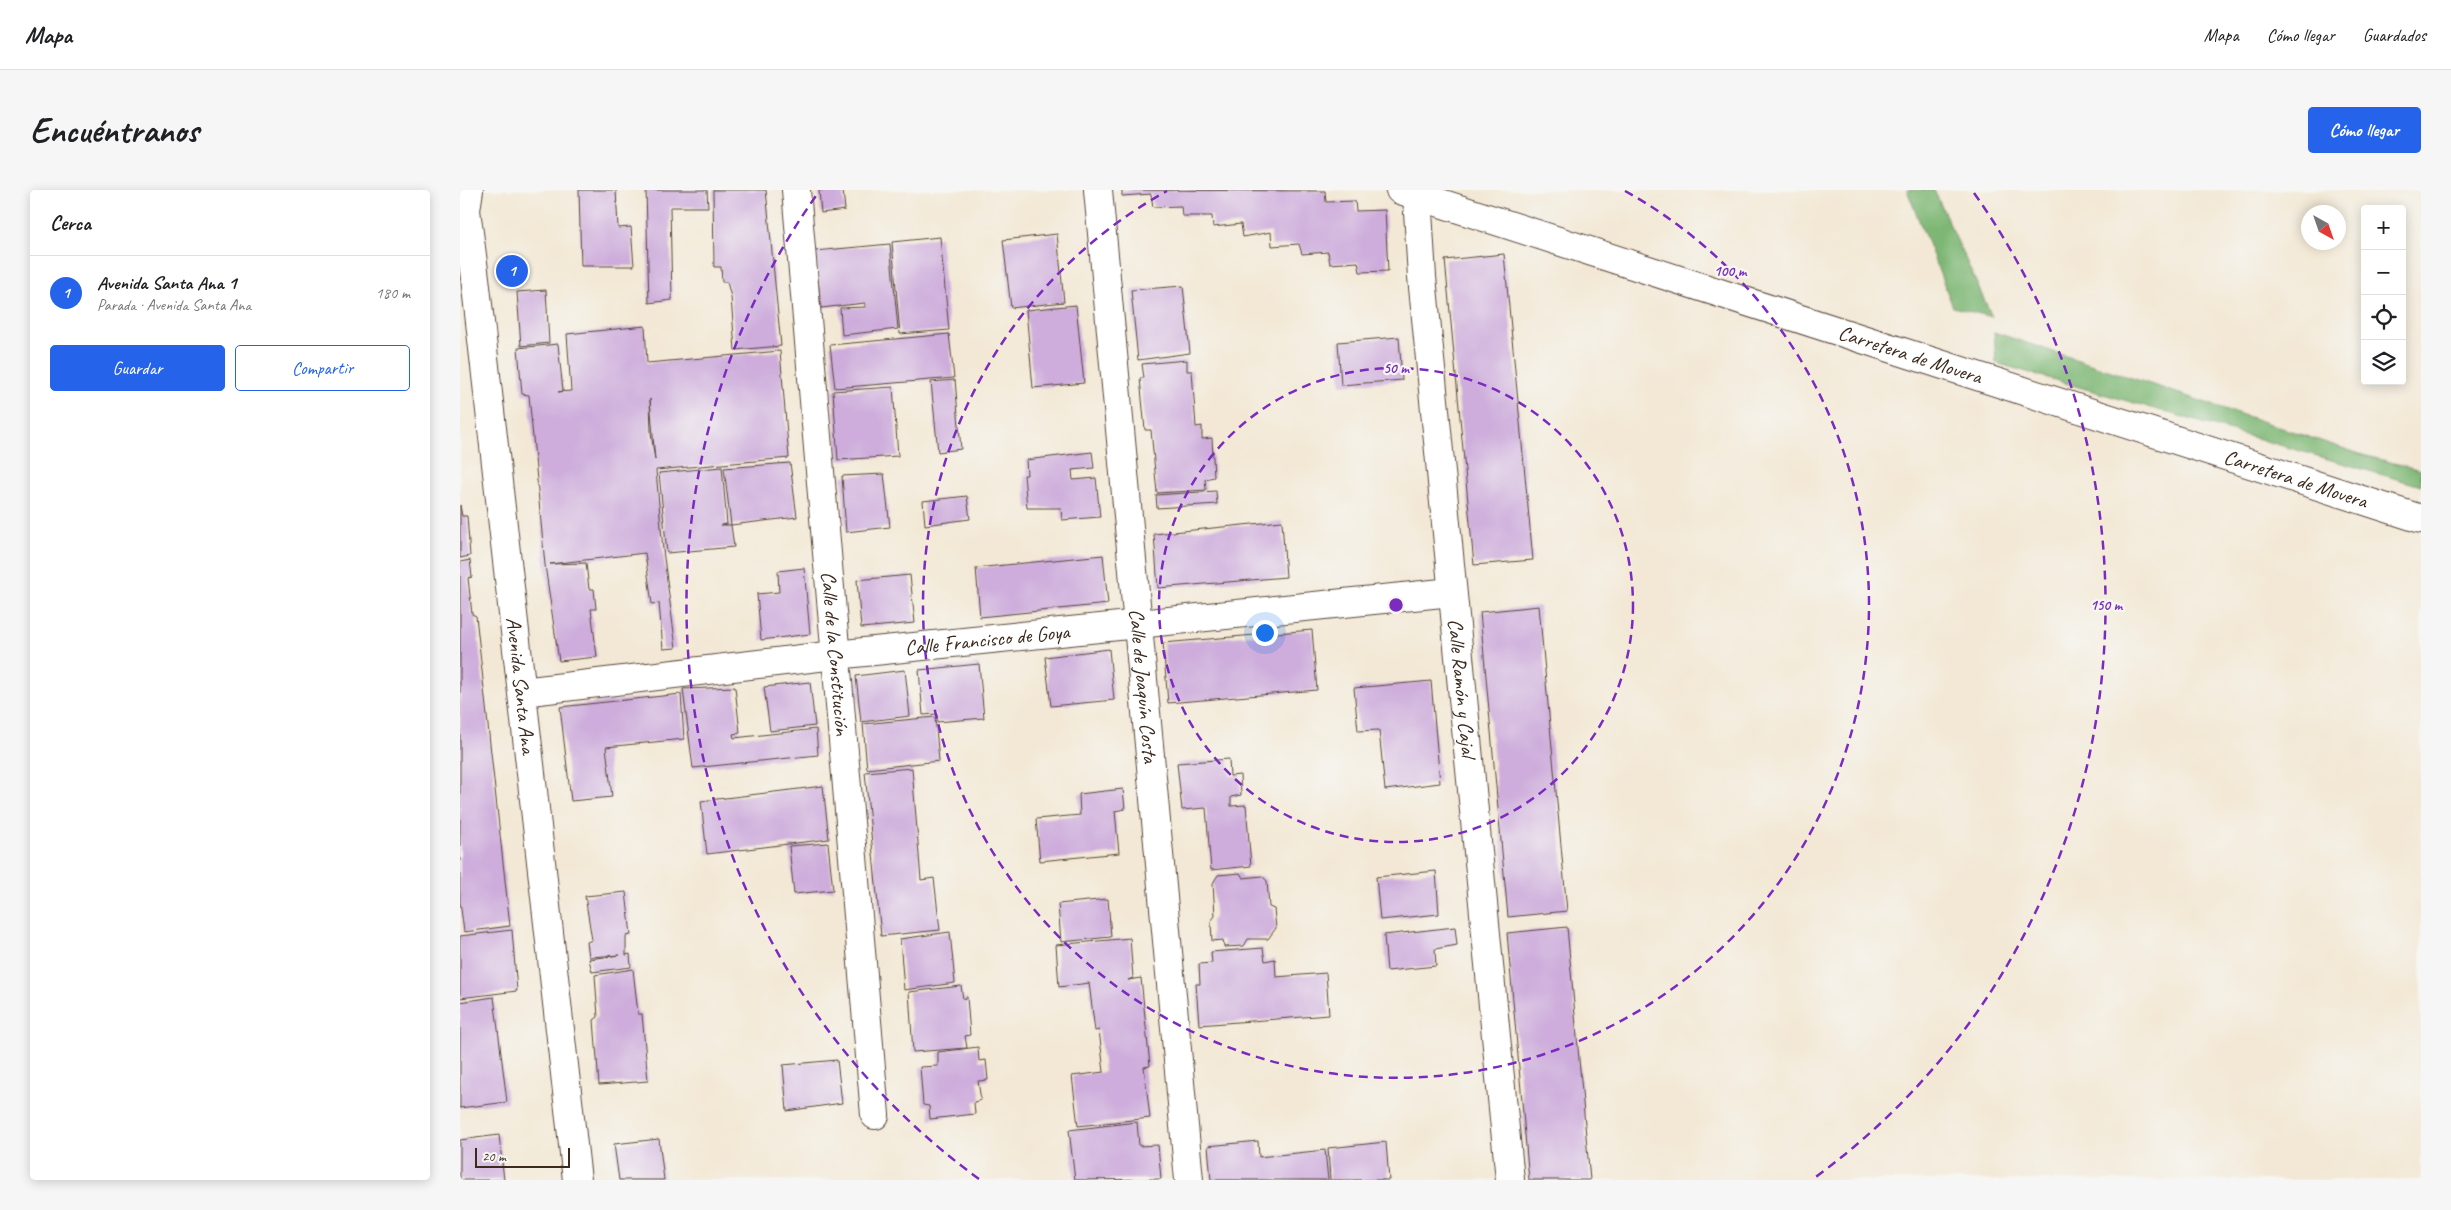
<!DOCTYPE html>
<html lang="es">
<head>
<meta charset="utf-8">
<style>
	:root { --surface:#fff; --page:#f6f6f6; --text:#202124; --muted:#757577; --line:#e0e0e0; --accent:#2563eb }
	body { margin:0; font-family:Caveat,sans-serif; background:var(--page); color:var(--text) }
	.controls { position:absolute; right:15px; top:15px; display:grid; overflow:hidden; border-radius:5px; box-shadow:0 2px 12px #0003 }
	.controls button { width:45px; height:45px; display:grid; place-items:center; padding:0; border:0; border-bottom:1px solid var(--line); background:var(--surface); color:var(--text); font:25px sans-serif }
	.compass { position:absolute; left:1841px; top:15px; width:45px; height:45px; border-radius:50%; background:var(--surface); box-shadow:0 2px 12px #0003; rotate:140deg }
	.scale { position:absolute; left:15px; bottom:12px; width:95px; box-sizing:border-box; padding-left:5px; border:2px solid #3b2a1e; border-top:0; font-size:14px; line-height:18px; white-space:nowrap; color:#3b2a1e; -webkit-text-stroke:4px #f6f6f2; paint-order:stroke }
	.you { position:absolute; left:804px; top:442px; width:18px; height:18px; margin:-12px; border:4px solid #fff; border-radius:50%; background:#1a73e8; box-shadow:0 0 0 8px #1a73e833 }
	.badge { display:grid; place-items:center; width:32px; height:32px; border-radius:50%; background:var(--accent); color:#fff; font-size:16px; font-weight:700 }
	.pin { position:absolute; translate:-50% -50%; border:2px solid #fff; box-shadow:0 1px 5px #0006 }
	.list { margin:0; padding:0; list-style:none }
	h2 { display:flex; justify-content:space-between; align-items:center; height:65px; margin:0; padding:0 20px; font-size:21px }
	h2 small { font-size:16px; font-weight:400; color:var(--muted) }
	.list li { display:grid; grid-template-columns:32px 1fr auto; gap:15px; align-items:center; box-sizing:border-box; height:75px; padding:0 20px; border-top:1px solid var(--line) }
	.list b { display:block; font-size:19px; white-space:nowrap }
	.list p { margin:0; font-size:16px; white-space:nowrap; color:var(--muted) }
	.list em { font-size:16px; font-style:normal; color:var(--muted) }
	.actions { display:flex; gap:10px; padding:15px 20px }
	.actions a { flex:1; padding:11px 0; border:1px solid var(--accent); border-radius:5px; text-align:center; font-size:18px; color:var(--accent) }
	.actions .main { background:var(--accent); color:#fff }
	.icon { flex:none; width:28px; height:28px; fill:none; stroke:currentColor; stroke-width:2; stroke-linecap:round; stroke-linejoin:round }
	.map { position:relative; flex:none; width:1961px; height:990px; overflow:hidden; border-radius:5px }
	header { display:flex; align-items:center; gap:30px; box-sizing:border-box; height:70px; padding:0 25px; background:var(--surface); border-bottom:1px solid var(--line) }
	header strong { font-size:24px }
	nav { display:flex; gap:28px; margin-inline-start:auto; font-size:18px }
	.intro { display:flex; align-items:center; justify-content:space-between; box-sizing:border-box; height:120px; padding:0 30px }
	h1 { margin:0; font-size:35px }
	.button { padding:12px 22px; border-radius:5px; background:var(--accent); color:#fff; font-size:18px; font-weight:700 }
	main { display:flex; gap:30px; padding:0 30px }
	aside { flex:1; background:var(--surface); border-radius:5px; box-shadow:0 2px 12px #0003 }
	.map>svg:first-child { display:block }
</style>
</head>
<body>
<header>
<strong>Mapa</strong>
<nav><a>Mapa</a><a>Cómo llegar</a><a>Guardados</a></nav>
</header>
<div class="intro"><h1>Encuéntranos</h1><a class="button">Cómo llegar</a></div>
<main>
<aside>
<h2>Cerca<small></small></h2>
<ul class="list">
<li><span class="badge">1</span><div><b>Avenida Santa Ana 1</b><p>Parada · Avenida Santa Ana</p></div><em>180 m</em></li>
</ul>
<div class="actions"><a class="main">Guardar</a><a>Compartir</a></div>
</aside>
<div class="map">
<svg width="1961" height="990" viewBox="0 0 1961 990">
	<rect width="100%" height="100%" fill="#f6f6f2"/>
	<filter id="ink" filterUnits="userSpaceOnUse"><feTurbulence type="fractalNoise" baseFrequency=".02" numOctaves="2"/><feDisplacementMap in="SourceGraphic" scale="10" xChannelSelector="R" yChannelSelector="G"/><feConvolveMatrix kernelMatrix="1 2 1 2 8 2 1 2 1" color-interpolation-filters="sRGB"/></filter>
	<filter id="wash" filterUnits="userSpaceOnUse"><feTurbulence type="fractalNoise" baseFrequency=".0096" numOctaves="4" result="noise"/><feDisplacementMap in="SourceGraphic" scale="20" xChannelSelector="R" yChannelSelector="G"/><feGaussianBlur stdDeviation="1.12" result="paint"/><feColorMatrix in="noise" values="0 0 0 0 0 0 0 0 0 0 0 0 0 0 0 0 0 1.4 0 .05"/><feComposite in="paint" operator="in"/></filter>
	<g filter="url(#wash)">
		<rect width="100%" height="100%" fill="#f3e8d5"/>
		<g fill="#7eb774" stroke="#5c7049">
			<polygon points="1447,0 1474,0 1532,127 1493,117"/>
			<polygon points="1534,142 1903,265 1961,280 1961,296 1536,173"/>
		</g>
		<g id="blocks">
			<g fill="#ceaddc" fill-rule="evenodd">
				<polygon points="119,0 156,0 158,38 171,37 174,76 121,76"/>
				<polygon points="186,0 247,0 248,17 210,17 212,110 189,113"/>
				<polygon points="253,0 306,0 321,156 275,160 271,107 267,92 262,92 261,77 254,77"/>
				<polygon points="359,0 383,0 385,20 361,23"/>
				<polygon points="662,0 865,1 866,12 895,11 896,21 925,20 928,81 900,82 898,72 870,74 868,62 842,64 839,54 812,56 811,42 783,47 781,34 753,37 752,26 722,26 721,16 693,17 691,4 662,6"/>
				<polygon points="597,44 604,112 551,118 543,50"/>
				<polygon points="480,47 489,140 440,144 432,52"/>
				<polygon points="430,54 438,139 382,145 380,118 405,117 405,113 361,118 355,61"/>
				<polygon points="1044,64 1073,370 1014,375 985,70"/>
				<polygon points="723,96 730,163 678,170 671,100"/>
				<polygon points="86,100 89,153 61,156 57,102"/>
				<polygon points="616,115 624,193 573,198 566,120"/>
				<path d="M185,136L187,173L320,161L329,268L196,280L203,360L216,458L203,459L199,413L192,414L185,363L90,374L126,373L129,399H134L136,419H131L137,467L99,471L85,375L69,205L62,204L58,158L98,154L103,201L98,202L111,201L107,144ZM190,209L195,270L191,243Z"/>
				<polygon points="489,144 494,188 375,198 370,155"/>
				<polygon points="939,147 942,190 881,195 878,152"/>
				<polygon points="727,170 727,181 732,181 736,237 742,236 742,249 752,248 754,287 745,289 746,300 697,303 691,240 685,240 680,188 684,188 682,174"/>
				<polygon points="495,190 501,259 478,262 471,192"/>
				<polygon points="433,197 438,266 378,270 373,201"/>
				<polygon points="632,262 634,278 612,280 613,290 636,288 640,327 602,330 601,318 567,318 564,285 567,285 566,270"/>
				<polygon points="330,273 337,327 271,335 264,278"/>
				<polygon points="262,277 267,334 261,335 271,335 274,357 207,363 199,283"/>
				<polygon points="424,284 430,337 386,342 382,286"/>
				<polygon points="756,301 757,314 697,318 696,305"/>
				<polygon points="507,306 510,329 465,335 463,311"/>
				<polygon points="0,315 2,326 7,326 10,366 0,368"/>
				<polygon points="822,331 826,387 698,398 694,344"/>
				<polygon points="643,365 648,414 520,427 516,378"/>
				<polygon points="10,370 12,387 8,388 12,424 16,426 50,736 4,742 0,711 0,372"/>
				<polygon points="344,378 350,444 301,450 297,404 319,402 318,381"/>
				<polygon points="450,385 455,433 401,438 397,390"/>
				<polygon points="1079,416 1107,721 1048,727 1020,422"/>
				<polygon points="852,440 857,500 708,513 703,453"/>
				<polygon points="649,459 654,510 591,516 585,467"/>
				<polygon points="519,474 524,528 477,532 477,524 463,525 459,480"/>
				<polygon points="445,480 450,526 401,532 396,486"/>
				<polygon points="971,491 980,593 925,600 919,540 898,541 894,498"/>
				<polygon points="350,492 355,536 310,541 304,497"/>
				<polygon points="275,497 280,543 273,544 274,548 356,539 358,565 233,578 223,499"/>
				<polygon points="221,504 224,549 146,557 152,607 111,611 100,517"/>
				<polygon points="475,527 479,571 407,579 403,534"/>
				<polygon points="769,569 770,586 780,585 781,605 771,607 771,616 786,615 791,676 751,680 746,618 722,620 717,573"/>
				<polygon points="452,578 461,690 474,688 480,740 421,746 405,582"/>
				<polygon points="363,596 369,649 247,664 241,611"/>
				<polygon points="663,599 665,619 655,621 659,663 580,671 576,629 620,625 619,604"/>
				<polygon points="368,653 373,700 334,704 329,656"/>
				<polygon points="976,681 979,724 920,730 916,687"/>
				<polygon points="780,683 783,688 802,686 807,691 809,717 814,719 816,738 808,749 788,749 784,756 764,757 763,750 752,751 751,731 755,726 753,693 758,685"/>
				<polygon points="166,702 171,745 166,746 166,765 170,764 171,777 132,782 129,769 160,765 129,767 127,752 132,750 125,706"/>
				<polygon points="648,709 651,747 601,752 598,714"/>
				<polygon points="995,737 997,755 975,759 976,776 927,781 924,745"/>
				<polygon points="1107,737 1130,990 1069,990 1047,743"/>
				<polygon points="52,740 57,801 0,808 0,746"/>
				<polygon points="490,742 495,793 444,800 440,749"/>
				<polygon points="670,748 673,788 668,790 681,788 690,876 684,877 690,928 618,936 612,886 644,882 639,840 635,841 629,793 599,797 596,755"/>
				<polygon points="803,758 805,771 815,769 816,787 866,783 869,825 739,835 736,794 740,794 739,774 752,773 751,762"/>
				<polygon points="173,779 178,824 182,824 188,891 139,895 134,830 138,827 135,785"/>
				<polygon points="501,796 503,809 507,807 510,845 505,846 507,858 453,862 449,802"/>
				<polygon points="34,807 47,912 0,918 0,812"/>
				<polygon points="518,857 519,871 526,870 528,890 518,891 521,910 514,912 515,924 470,929 469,916 463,915 460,877 478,876 478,862"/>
				<polygon points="377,870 382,913 327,921 323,875"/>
				<polygon points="677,932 679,956 698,955 701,989 615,990 609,940"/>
				<polygon points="39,945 44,990 0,990 0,950"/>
				<polygon points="199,949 204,990 159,990 154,954"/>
				<polygon points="798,951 799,967 865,960 868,990 751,990 748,956"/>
				<polygon points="926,952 929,990 870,990 868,958"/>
			</g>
		</g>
	</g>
	<g filter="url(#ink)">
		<use href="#blocks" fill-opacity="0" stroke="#574639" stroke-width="1"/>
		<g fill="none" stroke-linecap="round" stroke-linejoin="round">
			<g stroke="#574639" stroke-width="30">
				<g id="minor">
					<path id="s1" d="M336,0L415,925"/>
					<path id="s2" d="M638,0L729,990"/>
					<path id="s3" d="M957,5L962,87L1050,990"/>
					<path id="s4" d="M0,22L6,20L15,88L117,990"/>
					<path id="s5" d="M62,502L375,465L992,402"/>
				</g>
			</g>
			<g stroke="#574639" stroke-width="30">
				<g id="major">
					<path id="s6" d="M940,0L1961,329"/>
					<polyline points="6,20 9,0"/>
				</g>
			</g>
			<use href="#minor" stroke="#fff" stroke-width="28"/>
			<use href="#major" stroke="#fff" stroke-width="28"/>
		</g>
	</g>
	<g fill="none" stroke="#7b2cbf" stroke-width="2.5" stroke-dasharray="9 6">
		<circle cx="936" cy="415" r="237"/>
		<path d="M1165 1A473 473 0 1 1 707 1"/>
		<path d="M519 989A710 710 0 0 1 358 3M1514 3A710 710 0 0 1 1353 989"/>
	</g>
	<g text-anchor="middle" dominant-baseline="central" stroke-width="4.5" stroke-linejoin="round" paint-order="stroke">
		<g font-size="21" fill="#3b2a1e" stroke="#f6f6f2">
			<text stroke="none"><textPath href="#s6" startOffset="536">Carretera de Movera</textPath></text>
			<text stroke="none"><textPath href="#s6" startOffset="941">Carretera de Movera</textPath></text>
			<text stroke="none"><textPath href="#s5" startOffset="468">Calle Francisco de Goya</textPath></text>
			<text stroke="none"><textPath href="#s1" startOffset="465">Calle de la Constitución</textPath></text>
			<text stroke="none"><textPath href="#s4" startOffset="485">Avenida Santa Ana</textPath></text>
			<text stroke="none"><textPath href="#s2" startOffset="498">Calle de Joaquín Costa</textPath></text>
			<text stroke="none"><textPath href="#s3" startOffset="495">Calle Ramón y Cajal</textPath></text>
		</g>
	</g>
	<circle cx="936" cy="415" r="8" fill="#7b2cbf" stroke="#f6f6f2" stroke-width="2.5"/>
	<g font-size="15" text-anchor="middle" font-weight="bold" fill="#7b2cbf" stroke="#f6f6f2" stroke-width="4.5" stroke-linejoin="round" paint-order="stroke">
		<text x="1270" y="86">100 m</text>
		<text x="936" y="183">50 m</text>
		<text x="1646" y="420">150 m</text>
	</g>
</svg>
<div class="controls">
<button>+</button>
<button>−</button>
<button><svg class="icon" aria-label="locate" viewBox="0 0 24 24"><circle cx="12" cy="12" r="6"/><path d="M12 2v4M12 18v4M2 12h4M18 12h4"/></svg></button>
<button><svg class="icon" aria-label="layers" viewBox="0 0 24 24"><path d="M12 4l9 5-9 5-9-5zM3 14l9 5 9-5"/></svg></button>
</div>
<svg class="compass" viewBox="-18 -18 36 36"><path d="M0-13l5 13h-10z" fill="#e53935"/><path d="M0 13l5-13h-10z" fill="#757577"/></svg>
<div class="scale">20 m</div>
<div class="you"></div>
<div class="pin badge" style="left:52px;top:81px">1</div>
</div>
</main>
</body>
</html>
